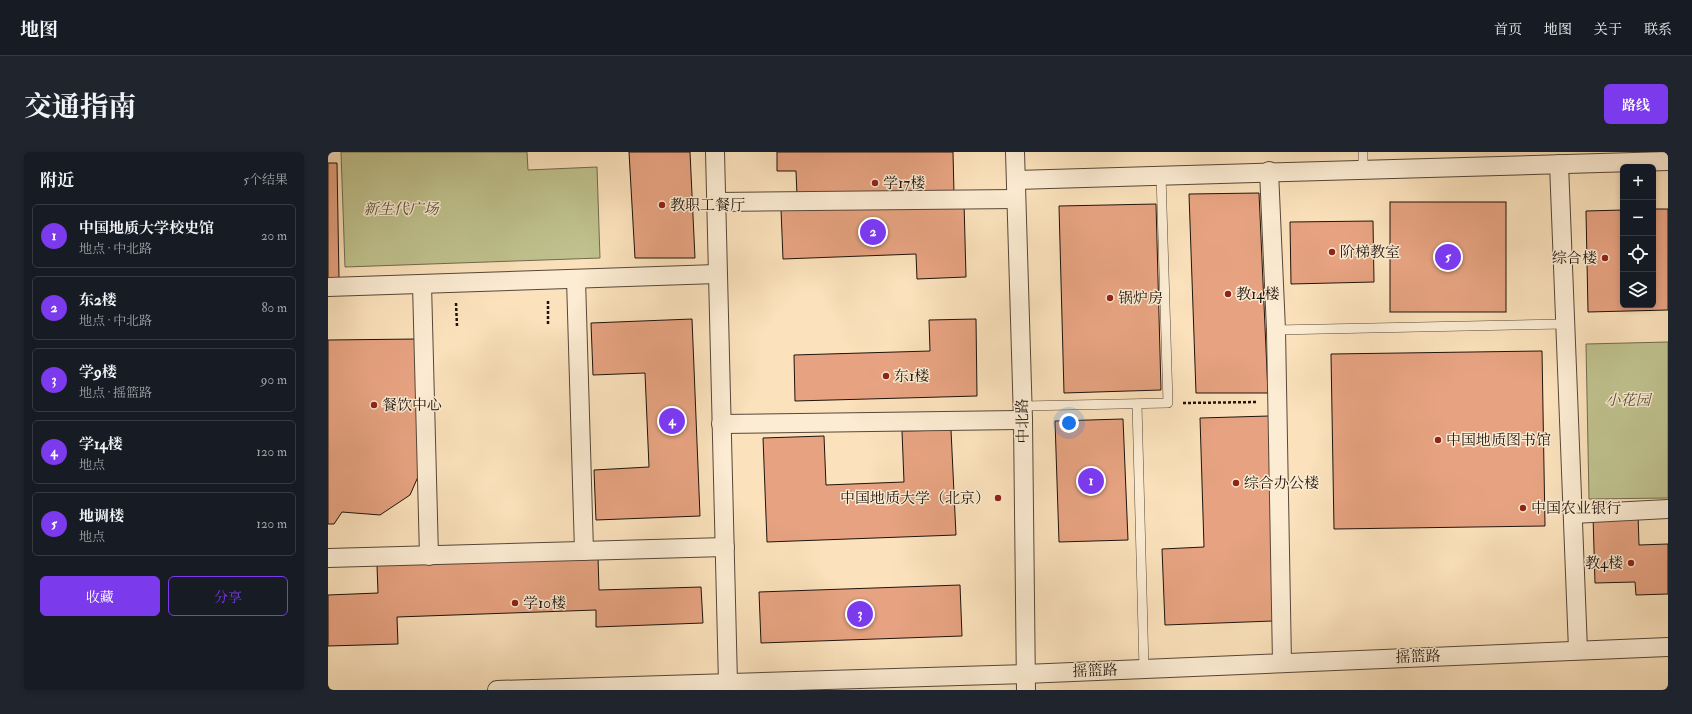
<!DOCTYPE html>
<html lang="zh">
<head>
<meta charset="utf-8">
<style>
	:root { --surface:#171b24; --page:#20242c; --text:#f1f3f6; --muted:#9ea1a6; --line:#363941; --accent:#7c3aed }
	body { margin:0; font-family:"IM FELL Double Pica","Noto Serif SC",serif; background:var(--page); color:var(--text) }
	.controls { position:absolute; right:12px; top:12px; display:grid; overflow:hidden; border-radius:6px; box-shadow:0 2px 6px #0003 }
	.controls button { width:36px; height:36px; display:grid; place-items:center; padding:0; border:0; border-bottom:1px solid var(--line); background:var(--surface); color:var(--text); font:20px sans-serif }
	.you { position:absolute; left:741px; top:271px; width:14px; height:14px; margin:-10px; border:3px solid #fff; border-radius:50%; background:#1a73e8; box-shadow:0 0 0 6px #1a73e833 }
	.badge { display:grid; place-items:center; width:26px; height:26px; border-radius:50%; background:var(--accent); color:#fff; font-size:13px; font-weight:700 }
	.pin { position:absolute; translate:-50% -50%; border:2px solid #fff; box-shadow:0 1px 4px #0006 }
	.list { margin:0; padding:0; list-style:none }
	h2 { display:flex; justify-content:space-between; align-items:center; height:52px; margin:0; padding:0 16px; font-size:17px }
	h2 small { font-size:13px; font-weight:400; color:var(--muted) }
	.list li { display:grid; grid-template-columns:26px 1fr auto; gap:12px; align-items:center; box-sizing:border-box; height:64px; margin:0 8px 8px; padding:0 8px; border:1px solid var(--line); border-radius:6px }
	.list b { display:block; font-size:15px; white-space:nowrap }
	.list p { margin:0; font-size:13px; white-space:nowrap; color:var(--muted) }
	.list em { font-size:13px; font-style:normal; color:var(--muted) }
	.actions { display:flex; gap:8px; padding:12px 16px }
	.actions a { flex:1; padding:9px 0; border:1px solid var(--accent); border-radius:6px; text-align:center; font-size:14px; color:var(--accent) }
	.actions .main { background:var(--accent); color:#fff }
	.icon { flex:none; width:22px; height:22px; fill:none; stroke:currentColor; stroke-width:2; stroke-linecap:round; stroke-linejoin:round }
	.map { position:relative; flex:none; width:1340px; height:538px; overflow:hidden; border-radius:6px }
	header { display:flex; align-items:center; gap:24px; box-sizing:border-box; height:56px; padding:0 20px; background:var(--surface); border-bottom:1px solid var(--line) }
	header strong { font-size:19px }
	nav { display:flex; gap:22px; margin-inline-start:auto; font-size:14px }
	.intro { display:flex; align-items:center; justify-content:space-between; box-sizing:border-box; height:96px; padding:0 24px }
	h1 { margin:0; font-size:28px }
	.button { padding:10px 18px; border-radius:6px; background:var(--accent); color:#fff; font-size:14px; font-weight:700 }
	main { display:flex; gap:24px; padding:0 24px }
	aside { flex:1; background:var(--surface); border-radius:6px; box-shadow:0 2px 6px #0003 }
	.map>svg:first-child { display:block }
</style>
</head>
<body>
<header>
<strong>地图</strong>
<nav><a>首页</a><a>地图</a><a>关于</a><a>联系</a></nav>
</header>
<div class="intro"><h1>交通指南</h1><a class="button">路线</a></div>
<main>
<aside>
<h2>附近<small>5个结果</small></h2>
<ul class="list">
<li><span class="badge">1</span><div><b>中国地质大学校史馆</b><p>地点 · 中北路</p></div><em>20 m</em></li>
<li><span class="badge">2</span><div><b>东2楼</b><p>地点 · 中北路</p></div><em>80 m</em></li>
<li><span class="badge">3</span><div><b>学9楼</b><p>地点 · 摇篮路</p></div><em>90 m</em></li>
<li><span class="badge">4</span><div><b>学14楼</b><p>地点</p></div><em>120 m</em></li>
<li><span class="badge">5</span><div><b>地调楼</b><p>地点</p></div><em>120 m</em></li>
</ul>
<div class="actions"><a class="main">收藏</a><a>分享</a></div>
</aside>
<div class="map">
<svg width="1340" height="538" viewBox="0 0 1340 538">
	<rect width="100%" height="100%" fill="#fbe2bc"/>
	<filter id="stains"><feTurbulence type="fractalNoise" baseFrequency=".005" numOctaves="4"/><feColorMatrix values="0 0 0 0 .2 0 0 0 0 .09 0 0 0 0 .02 0 0 0 .5 -.17"/></filter>
	<radialGradient id="worn" r=".72"><stop offset=".6" stop-color="#630" stop-opacity="0"/><stop offset="1" stop-color="#630" stop-opacity=".3"/></radialGradient>
	<g fill="#c0c38f" stroke="#706b4e">
		<polygon points="13,0 199,0 200,18 269,15 272,106 17,115"/>
		<polygon points="1340,190 1340,346 1261,347 1258,192"/>
	</g>
	<g fill="#e7a381" stroke="#1f130c">
		<polygon points="301,0 362,0 367,106 307,106"/>
		<polygon points="449,0 625,0 626,42 469,44 468,19 449,19"/>
		<polygon points="0,11 9,11 11,127 0,127"/>
		<polygon points="931,41 940,241 868,241 861,42"/>
		<polygon points="636,50 638,125 589,127 588,102 455,107 453,57"/>
		<rect x="1062" y="50" width="116" height="110"/>
		<polygon points="828,52 833,238 736,241 731,54"/>
		<polygon points="1325,57 1340,57 1340,158 1260,160 1258,59 1295,58 1295,153 1325,153"/>
		<polygon points="1045,69 1046,130 963,132 962,70"/>
		<polygon points="364,167 372,364 268,368 266,318 321,315 317,221 265,223 263,171"/>
		<polygon points="648,167 649,244 467,249 466,203 602,199 601,168"/>
		<polygon points="90,187 93,318 82,343 52,363 14,360 6,372 0,372 0,188"/>
		<polygon points="1214,199 1217,374 1006,377 1003,202"/>
		<polygon points="941,264 945,469 837,473 834,397 876,395 872,266"/>
		<polygon points="795,267 800,388 731,390 727,269"/>
		<polygon points="623,278 628,383 439,390 435,286 496,284 498,333 576,330 574,279"/>
		<polygon points="1310,362 1311,393 1340,392 1340,442 1308,443 1307,430 1267,431 1265,364"/>
		<polygon points="270,405 271,438 373,435 375,471 268,475 268,458 69,465 70,492 0,494 0,443 50,441 49,413"/>
		<polygon points="632,433 634,484 433,491 431,440"/>
	</g>
	<g fill="none" stroke-linecap="round" stroke-linejoin="round">
		<g stroke="#564738" stroke-width="10">
			<g id="lane">
				<polyline points="1035,0 1035,17"/>
				<polyline points="948,178 1237,172"/>
				<polyline points="809,252 816,517"/>
				<polyline points="695,254 840,251 833,23"/>
			</g>
		</g>
		<g stroke="#564738" stroke-width="20">
			<g id="street">
				<polyline points="387,0 400,531"/>
				<polyline points="687,0 695,268 698,538"/>
				<polyline points="1231,12 1250,498"/>
				<polyline points="941,19 948,178 954,511"/>
				<polyline points="688,28 1340,9"/>
				<polyline points="388,50 688,47"/>
				<polyline points="248,127 256,399"/>
				<polyline points="94,132 101,404"/>
				<polyline points="0,135 389,122"/>
				<polyline points="393,272 695,268"/>
				<polyline points="1245,362 1340,357"/>
				<polyline points="0,406 397,395"/>
				<polyline points="169,538 697,522 1340,495"/>
			</g>
		</g>
		<g stroke="#1f130c" stroke-width="2.5" stroke-dasharray="3 2" stroke-linecap="butt">
			<polyline points="128,151 129,174"/>
			<polyline points="220,172 220,148"/>
			<polyline points="855,251 930,250"/>
		</g>
		<use href="#lane" stroke="#fcecd3" stroke-width="9"/>
		<use href="#street" stroke="#fcecd3" stroke-width="18"/>
	</g>
	<g fill="#8f2418" stroke="#fcecd3" stroke-width="1.5">
		<circle cx="547" cy="31" r="4"/>
		<circle cx="334" cy="53" r="4"/>
		<circle cx="1004" cy="100" r="4"/>
		<circle cx="1277" cy="106" r="4"/>
		<circle cx="900" cy="142" r="4"/>
		<circle cx="782" cy="146" r="4"/>
		<circle cx="558" cy="224" r="4"/>
		<circle cx="46" cy="253" r="4"/>
		<circle cx="1110" cy="288" r="4"/>
		<circle cx="908" cy="331" r="4"/>
		<circle cx="670" cy="346" r="4"/>
		<circle cx="1195" cy="356" r="4"/>
		<circle cx="1303" cy="411" r="4"/>
		<circle cx="187" cy="451" r="4"/>
	</g>
	<g text-anchor="middle" dominant-baseline="central" stroke-width="3" stroke-linejoin="round" paint-order="stroke">
		<g font-size="15" fill="#1f130c" stroke="#fcecd3" text-anchor="start">
			<text x="555" y="31">学17楼</text>
			<text x="342" y="53">教职工餐厅</text>
			<text x="1012" y="100">阶梯教室</text>
			<text x="1269" y="106" text-anchor="end">综合楼</text>
			<text x="908" y="142">教14楼</text>
			<text x="790" y="146">锅炉房</text>
			<text x="566" y="224">东1楼</text>
			<text x="54" y="253">餐饮中心</text>
			<text x="1118" y="288">中国地质图书馆</text>
			<text x="916" y="331">综合办公楼</text>
			<text x="662" y="346" text-anchor="end">中国地质大学（北京）</text>
			<text x="1203" y="356">中国农业银行</text>
			<text x="1295" y="411" text-anchor="end">教4楼</text>
			<text x="195" y="451">学10楼</text>
		</g>
		<g font-size="15" font-style="italic" fill="#57513a" stroke="#fcecd3">
			<text x="73" y="57">新生代广场</text>
			<text x="1300" y="248">小花园</text>
		</g>
		<g font-size="15" fill="#1f130c" stroke="#fcecd3">
			<text transform="translate(695 269) rotate(-91)">中北路</text>
			<text transform="translate(1090 505) rotate(-2)">摇篮路</text>
			<text transform="translate(767 519) rotate(-2)">摇篮路</text>
		</g>
	</g>
	<rect width="100%" height="100%" filter="url(#stains)"/>
	<rect width="100%" height="100%" fill="url(#worn)"/>
</svg>
<div class="controls">
<button>+</button>
<button>−</button>
<button><svg class="icon" aria-label="locate" viewBox="0 0 24 24"><circle cx="12" cy="12" r="6"/><path d="M12 2v4M12 18v4M2 12h4M18 12h4"/></svg></button>
<button><svg class="icon" aria-label="layers" viewBox="0 0 24 24"><path d="M12 4l9 5-9 5-9-5zM3 14l9 5 9-5"/></svg></button>
</div>
<div class="you"></div>
<div class="pin badge" style="left:763px;top:329px">1</div>
<div class="pin badge" style="left:545px;top:80px">2</div>
<div class="pin badge" style="left:532px;top:462px">3</div>
<div class="pin badge" style="left:344px;top:269px">4</div>
<div class="pin badge" style="left:1120px;top:105px">5</div>
</div>
</main>
</body>
</html>
